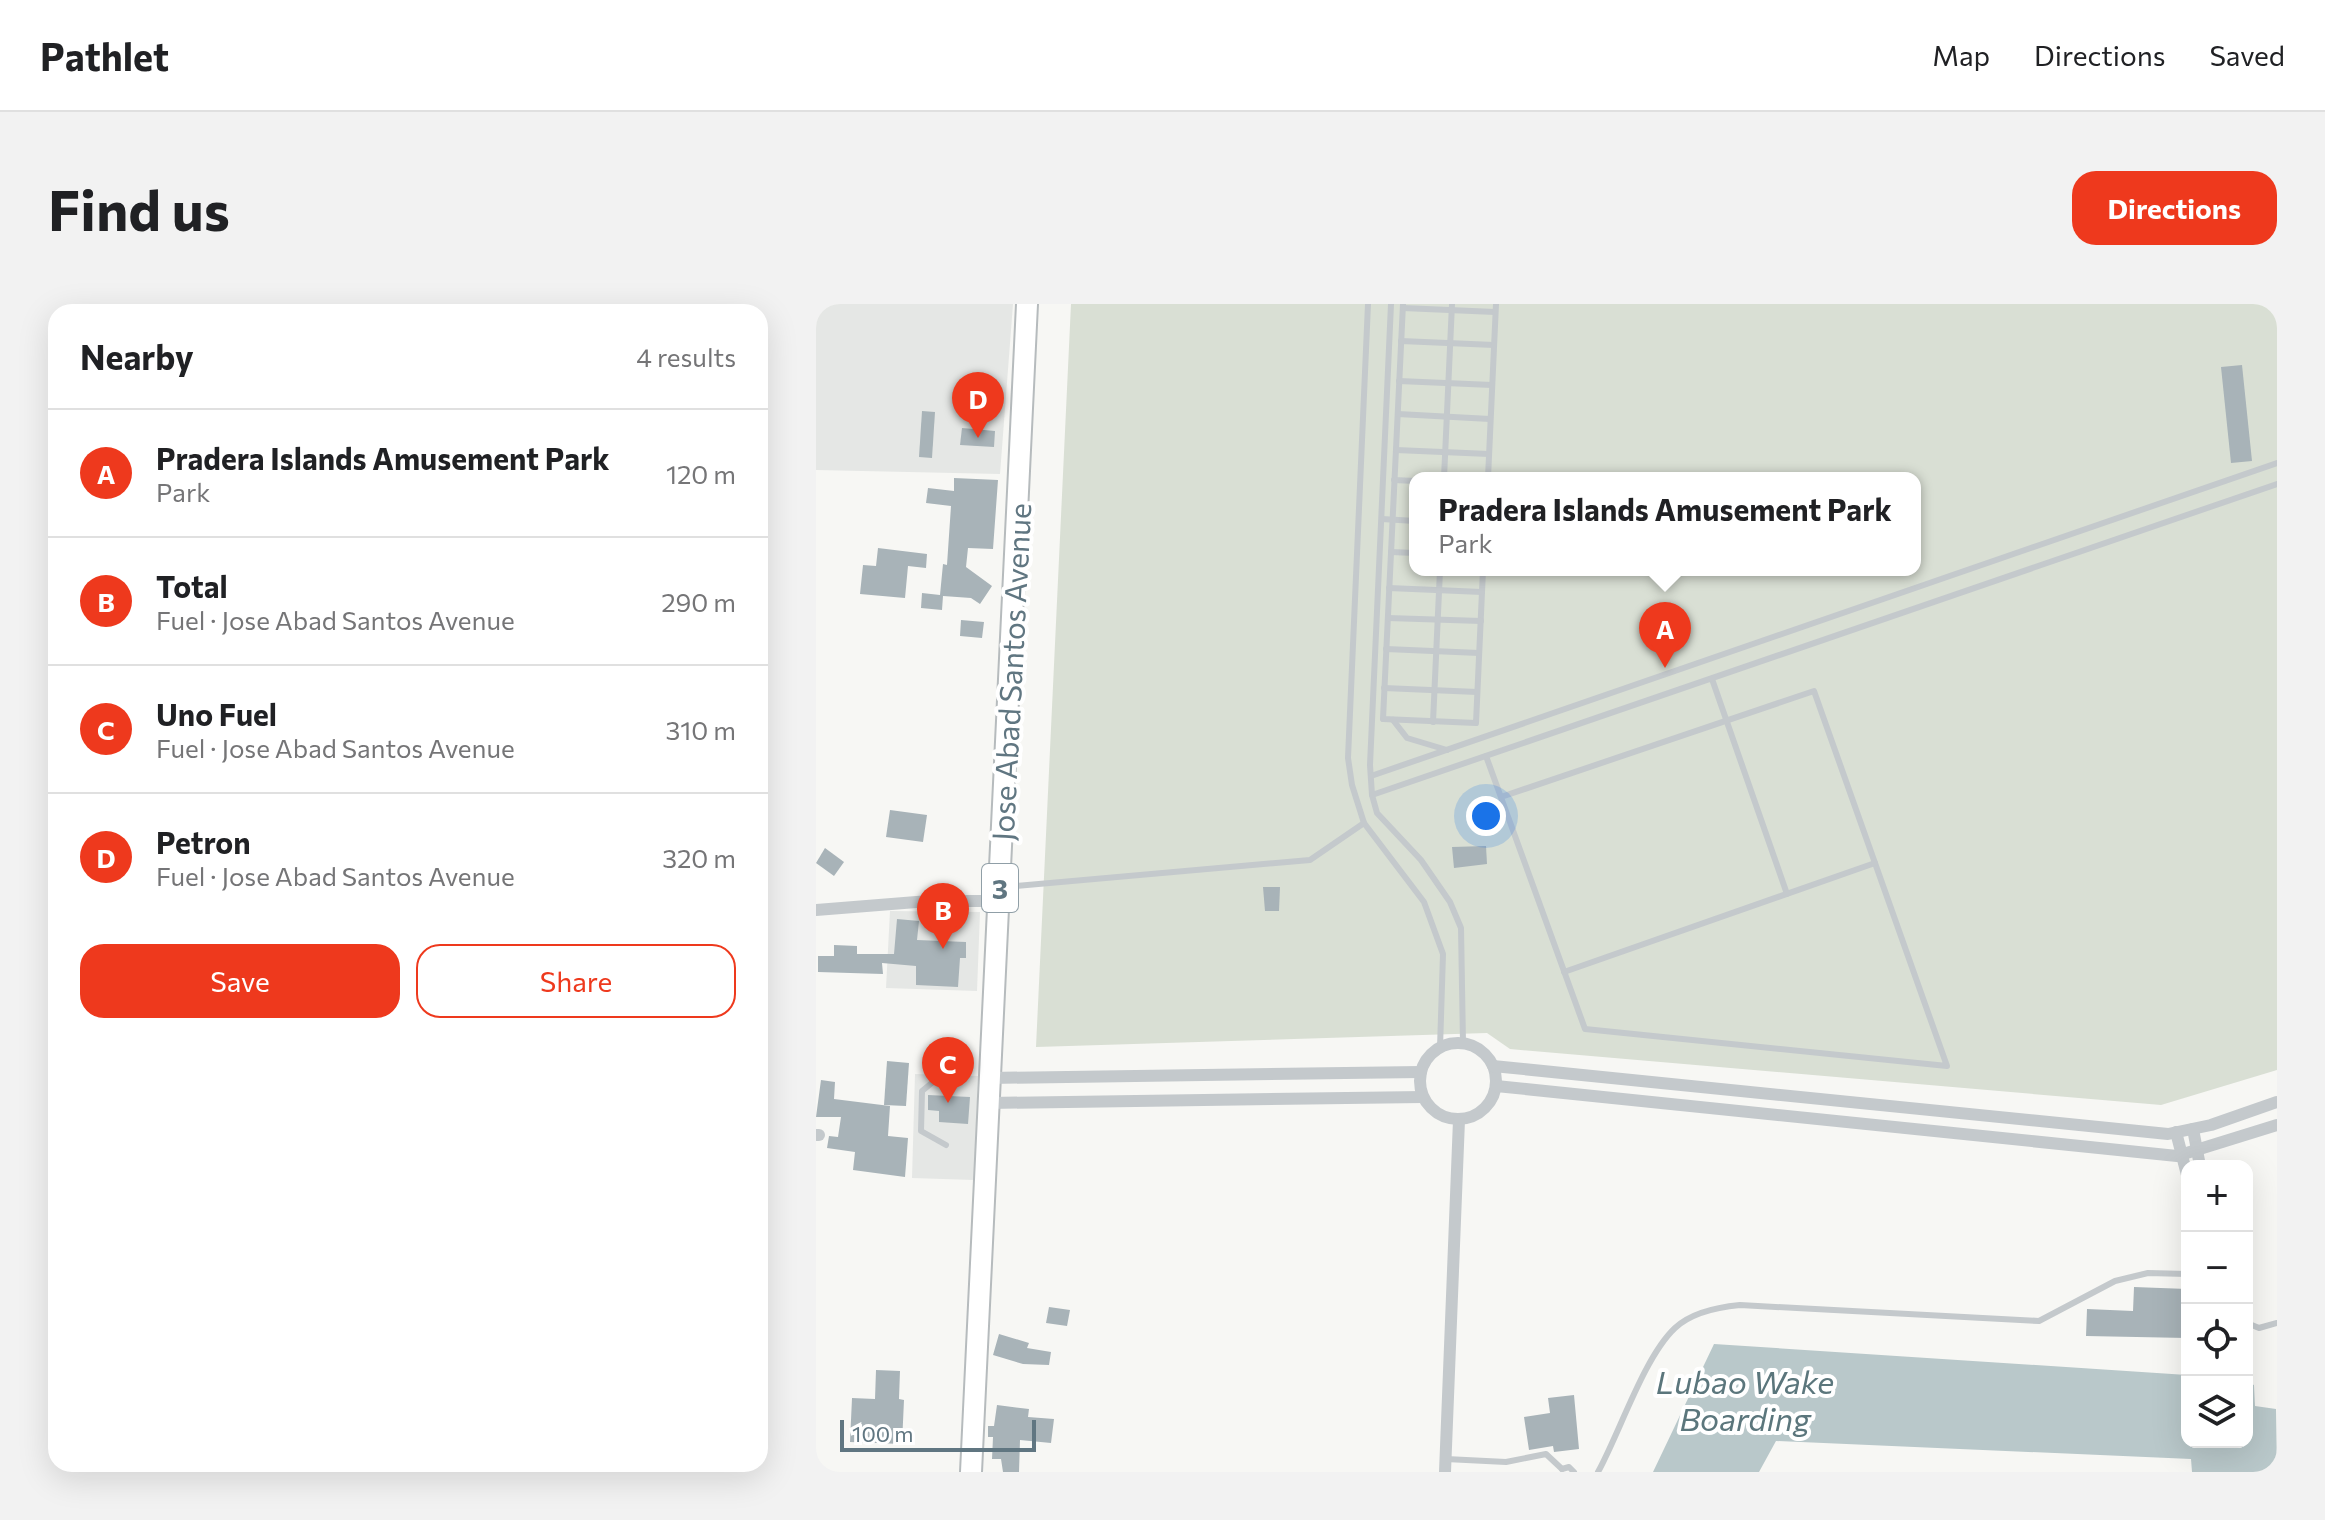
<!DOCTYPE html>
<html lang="en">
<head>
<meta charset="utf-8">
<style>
	:root { --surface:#fff; --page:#f2f2f2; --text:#202124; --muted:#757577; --line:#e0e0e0; --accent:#ee391d }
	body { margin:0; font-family:Commissioner,sans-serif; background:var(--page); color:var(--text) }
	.controls { position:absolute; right:24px; bottom:24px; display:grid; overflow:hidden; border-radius:16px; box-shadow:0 8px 32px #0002 }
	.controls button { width:72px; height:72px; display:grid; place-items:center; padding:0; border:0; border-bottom:2px solid var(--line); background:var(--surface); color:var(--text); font:40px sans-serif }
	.scale { position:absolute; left:24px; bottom:20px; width:196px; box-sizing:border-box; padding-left:8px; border:4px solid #607681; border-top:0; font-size:22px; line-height:28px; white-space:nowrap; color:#607681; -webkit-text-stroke:6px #fff; paint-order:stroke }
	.you { position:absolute; left:670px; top:512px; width:28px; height:28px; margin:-20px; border:6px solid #fff; border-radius:50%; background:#1a73e8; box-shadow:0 0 0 12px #1a73e833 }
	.badge { display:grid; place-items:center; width:52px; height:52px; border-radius:50%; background:var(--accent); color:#fff; font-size:26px; font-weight:700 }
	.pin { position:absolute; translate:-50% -66px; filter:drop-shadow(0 2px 4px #0008) }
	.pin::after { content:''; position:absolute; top:42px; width:28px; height:24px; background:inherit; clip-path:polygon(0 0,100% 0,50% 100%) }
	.popup { position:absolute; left:593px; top:168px; width:512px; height:104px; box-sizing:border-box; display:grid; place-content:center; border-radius:16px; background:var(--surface); filter:drop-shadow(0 2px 6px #0005); font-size:26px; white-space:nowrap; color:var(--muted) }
	.popup b { font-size:30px; color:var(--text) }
	.popup::after { content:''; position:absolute; left:50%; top:100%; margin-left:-16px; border:16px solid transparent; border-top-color:var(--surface) }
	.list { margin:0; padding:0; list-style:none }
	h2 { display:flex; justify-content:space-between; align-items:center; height:104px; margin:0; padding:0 32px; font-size:34px }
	h2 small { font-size:26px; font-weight:400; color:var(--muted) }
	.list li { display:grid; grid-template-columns:52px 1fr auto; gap:24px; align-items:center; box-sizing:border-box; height:128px; padding:0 32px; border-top:2px solid var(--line) }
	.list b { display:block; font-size:30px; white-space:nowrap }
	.list p { margin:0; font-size:26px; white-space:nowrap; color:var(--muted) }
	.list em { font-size:26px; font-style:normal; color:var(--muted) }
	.actions { display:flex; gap:16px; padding:24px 32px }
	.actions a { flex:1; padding:18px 0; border:2px solid var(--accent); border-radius:24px; text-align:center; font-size:28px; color:var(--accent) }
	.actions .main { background:var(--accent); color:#fff }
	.icon { flex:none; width:44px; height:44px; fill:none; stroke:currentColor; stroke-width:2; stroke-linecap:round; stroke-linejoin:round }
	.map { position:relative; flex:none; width:1461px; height:1168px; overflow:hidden; border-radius:24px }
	header { display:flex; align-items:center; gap:48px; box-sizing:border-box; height:112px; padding:0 40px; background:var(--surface); border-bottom:2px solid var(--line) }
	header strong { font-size:38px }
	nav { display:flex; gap:44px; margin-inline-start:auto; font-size:28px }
	.intro { display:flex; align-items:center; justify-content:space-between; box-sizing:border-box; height:192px; padding:0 48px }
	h1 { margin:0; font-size:56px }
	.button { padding:20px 36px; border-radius:24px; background:var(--accent); color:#fff; font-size:28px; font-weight:700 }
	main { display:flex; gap:48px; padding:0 48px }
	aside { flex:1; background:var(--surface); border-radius:24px; box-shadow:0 8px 32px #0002 }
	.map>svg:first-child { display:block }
</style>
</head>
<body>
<header>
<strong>Pathlet</strong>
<nav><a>Map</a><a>Directions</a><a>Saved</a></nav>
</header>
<div class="intro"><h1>Find us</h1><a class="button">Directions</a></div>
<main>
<aside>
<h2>Nearby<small>4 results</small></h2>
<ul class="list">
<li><span class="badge">A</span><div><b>Pradera Islands Amusement Park</b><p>Park</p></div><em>120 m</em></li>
<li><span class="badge">B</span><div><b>Total</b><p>Fuel · Jose Abad Santos Avenue</p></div><em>290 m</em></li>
<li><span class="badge">C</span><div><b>Uno Fuel</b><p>Fuel · Jose Abad Santos Avenue</p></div><em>310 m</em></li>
<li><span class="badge">D</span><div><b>Petron</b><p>Fuel · Jose Abad Santos Avenue</p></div><em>320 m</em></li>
</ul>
<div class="actions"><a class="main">Save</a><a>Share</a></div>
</aside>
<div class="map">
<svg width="1461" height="1168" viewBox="0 0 1461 1168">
	<rect width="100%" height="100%" fill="#f7f7f4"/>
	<g fill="#e5e7e5">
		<polygon points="0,0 197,0 184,170 0,166"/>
		<polygon points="74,607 164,608 161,687 70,684"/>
		<polygon points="99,770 162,772 158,876 96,874"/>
	</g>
	<path fill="#d9dfd4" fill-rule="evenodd" d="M255,0H1461V766L1345,801L694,745L671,729L220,743ZM599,174H1099V266H599Z"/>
	<polygon fill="#b9c8ca" points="898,1040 1371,1071 1371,1138 1431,1138 1431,1078 1438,1081 1439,1102 1460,1105 1461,1168 1376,1168 1375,1155 960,1137 943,1168 837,1168"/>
	<g fill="#a8b3b8">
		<polygon points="1426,61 1436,157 1415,159 1405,63"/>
		<polygon points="106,107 119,108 116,154 103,153"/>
		<polygon points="146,124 179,127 178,143 144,141"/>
		<polygon points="138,174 182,176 177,245 152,244 150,263 176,282 164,300 155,294 127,292 126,306 105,304 106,289 124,291 127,260 131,261 135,202 110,199 112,184 138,187"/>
		<polygon points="62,244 111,250 110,264 92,262 89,294 44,290 47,261 60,262"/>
		<polygon points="145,316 168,318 166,334 144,332"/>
		<polygon points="74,506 111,511 107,538 70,533"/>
		<polygon points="670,542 671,560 638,564 636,543"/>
		<polygon points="9,544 28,558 18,572 0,559"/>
		<polygon points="447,583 464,583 463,607 449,607"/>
		<polygon points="81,615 103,617 101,636 150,638 150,654 144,654 142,683 100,681 100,662 66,659 67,670 2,668 2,652 18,652 18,641 41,642 41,650 78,650"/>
		<polygon points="71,757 93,759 90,802 68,801"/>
		<polygon points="5,776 19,778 18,795 74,802 72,832 92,834 89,873 37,866 39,848 11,844 13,832 22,833 25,813 0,813"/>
		<polygon points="112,791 154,793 152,820 123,818 123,807 112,806"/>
		<polygon points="1318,983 1371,985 1371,1034 1270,1032 1271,1005 1317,1007"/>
		<polygon points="233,1003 254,1006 251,1022 230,1019"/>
		<polygon points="183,1030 213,1039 211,1044 235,1048 233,1061 207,1060 177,1051"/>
		<polygon points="60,1066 84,1067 83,1095 88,1096 86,1140 34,1138 36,1094 59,1095"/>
		<polygon points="758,1091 763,1145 738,1148 737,1142 713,1146 708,1113 734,1109 732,1094"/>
		<polygon points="181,1101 213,1105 212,1113 238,1115 235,1139 204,1136 203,1168 187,1168 185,1155 176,1155 177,1133 172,1133 172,1122 178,1122"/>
	</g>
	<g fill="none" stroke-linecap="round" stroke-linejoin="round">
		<g stroke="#b6bbbd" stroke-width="24">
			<polyline id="trunk" points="155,1168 211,0"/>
		</g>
		<g stroke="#c4c9cc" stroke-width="6">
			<polyline points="552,0 532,454 536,481 548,519 608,598 627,650 624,744"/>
			<polyline points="575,0 554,461 556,491 561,509 605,556 634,598 645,624 647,739"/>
			<polyline points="587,0 567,415 660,419 667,266"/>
			<polyline points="587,4 679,8"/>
			<polyline points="585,37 678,41"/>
			<polyline points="583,77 676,81"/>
			<polyline points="582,110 674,115"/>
			<polyline points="580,146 673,150"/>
			<polyline points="628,174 636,0"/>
			<polyline points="672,174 680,0"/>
			<polyline points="578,176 599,177"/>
			<polyline points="566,215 599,217"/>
			<polyline points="575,248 599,249"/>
			<polyline points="573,284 666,288"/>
			<polyline points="572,314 665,317"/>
			<polyline points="570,345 663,349"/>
			<polyline points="896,375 971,590"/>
			<polyline points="568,384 661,388"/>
			<polyline points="577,416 591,434 631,446"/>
			<polyline points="617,418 624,266"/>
			<polyline points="670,452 769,725 1131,762 998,387 685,493"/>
			<polyline points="555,472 1461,159"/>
			<polyline points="556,491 1461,180"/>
			<polyline points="188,583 494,556 548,519"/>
			<polyline points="748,668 1059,559"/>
			<polyline points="130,841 105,827 106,787 117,778 134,777"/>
			<polyline points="1431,1019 1443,1024 1461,1019"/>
			<polyline points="630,1155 690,1158 730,1150 746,1165"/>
			<polyline points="746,1165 753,1163 758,1168"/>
			<path d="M782,1168C804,1128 828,1053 859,1024C876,1008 903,1003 924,1001L1223,1017L1299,977L1332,969L1371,970"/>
		</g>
		<g stroke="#c4c9cc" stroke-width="12">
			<polyline points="0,606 113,597 184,597"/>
			<circle cx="642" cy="777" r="38"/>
			<polyline points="677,762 1352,830 1395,821 1461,798"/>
			<polyline points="174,774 605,768"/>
			<polyline points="680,782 1361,852 1461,821"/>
			<polyline points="173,799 607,793"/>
			<polyline points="1377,825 1384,862"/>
			<polyline points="1360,828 1371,871"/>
			<polyline points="0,831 3,831"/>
			<polyline points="1431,1003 1431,1013"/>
			<polyline points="629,1168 643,816"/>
		</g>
		<use href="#trunk" stroke="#fff" stroke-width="20"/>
	</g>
	<g text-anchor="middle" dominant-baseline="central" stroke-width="8" stroke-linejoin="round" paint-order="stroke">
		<rect fill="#fff" stroke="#909fa7" stroke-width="2" x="166" y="560" width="36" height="48" rx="6"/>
		<g font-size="28" font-weight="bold" fill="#607681">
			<text x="184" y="584">3</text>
		</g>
		<g font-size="30" fill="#607681" stroke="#fff">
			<text transform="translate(194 368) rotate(-87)">Jose Abad Santos Avenue</text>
		</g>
		<g font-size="32" font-style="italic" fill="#5b767c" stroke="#fff">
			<text x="929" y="1077">Lubao Wake<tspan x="929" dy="37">Boarding</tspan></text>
		</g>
	</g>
</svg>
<div class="controls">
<button>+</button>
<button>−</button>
<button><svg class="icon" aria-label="locate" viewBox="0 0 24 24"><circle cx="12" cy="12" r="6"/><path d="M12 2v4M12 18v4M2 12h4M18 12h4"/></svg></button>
<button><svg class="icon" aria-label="layers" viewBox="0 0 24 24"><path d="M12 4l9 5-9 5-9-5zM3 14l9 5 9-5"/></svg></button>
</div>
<div class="scale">100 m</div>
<div class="you"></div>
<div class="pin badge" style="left:849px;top:364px">A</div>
<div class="popup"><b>Pradera Islands Amusement Park</b>Park</div>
<div class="pin badge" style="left:127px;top:645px">B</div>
<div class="pin badge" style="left:132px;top:799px">C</div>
<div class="pin badge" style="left:162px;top:134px">D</div>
</div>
</main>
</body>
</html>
